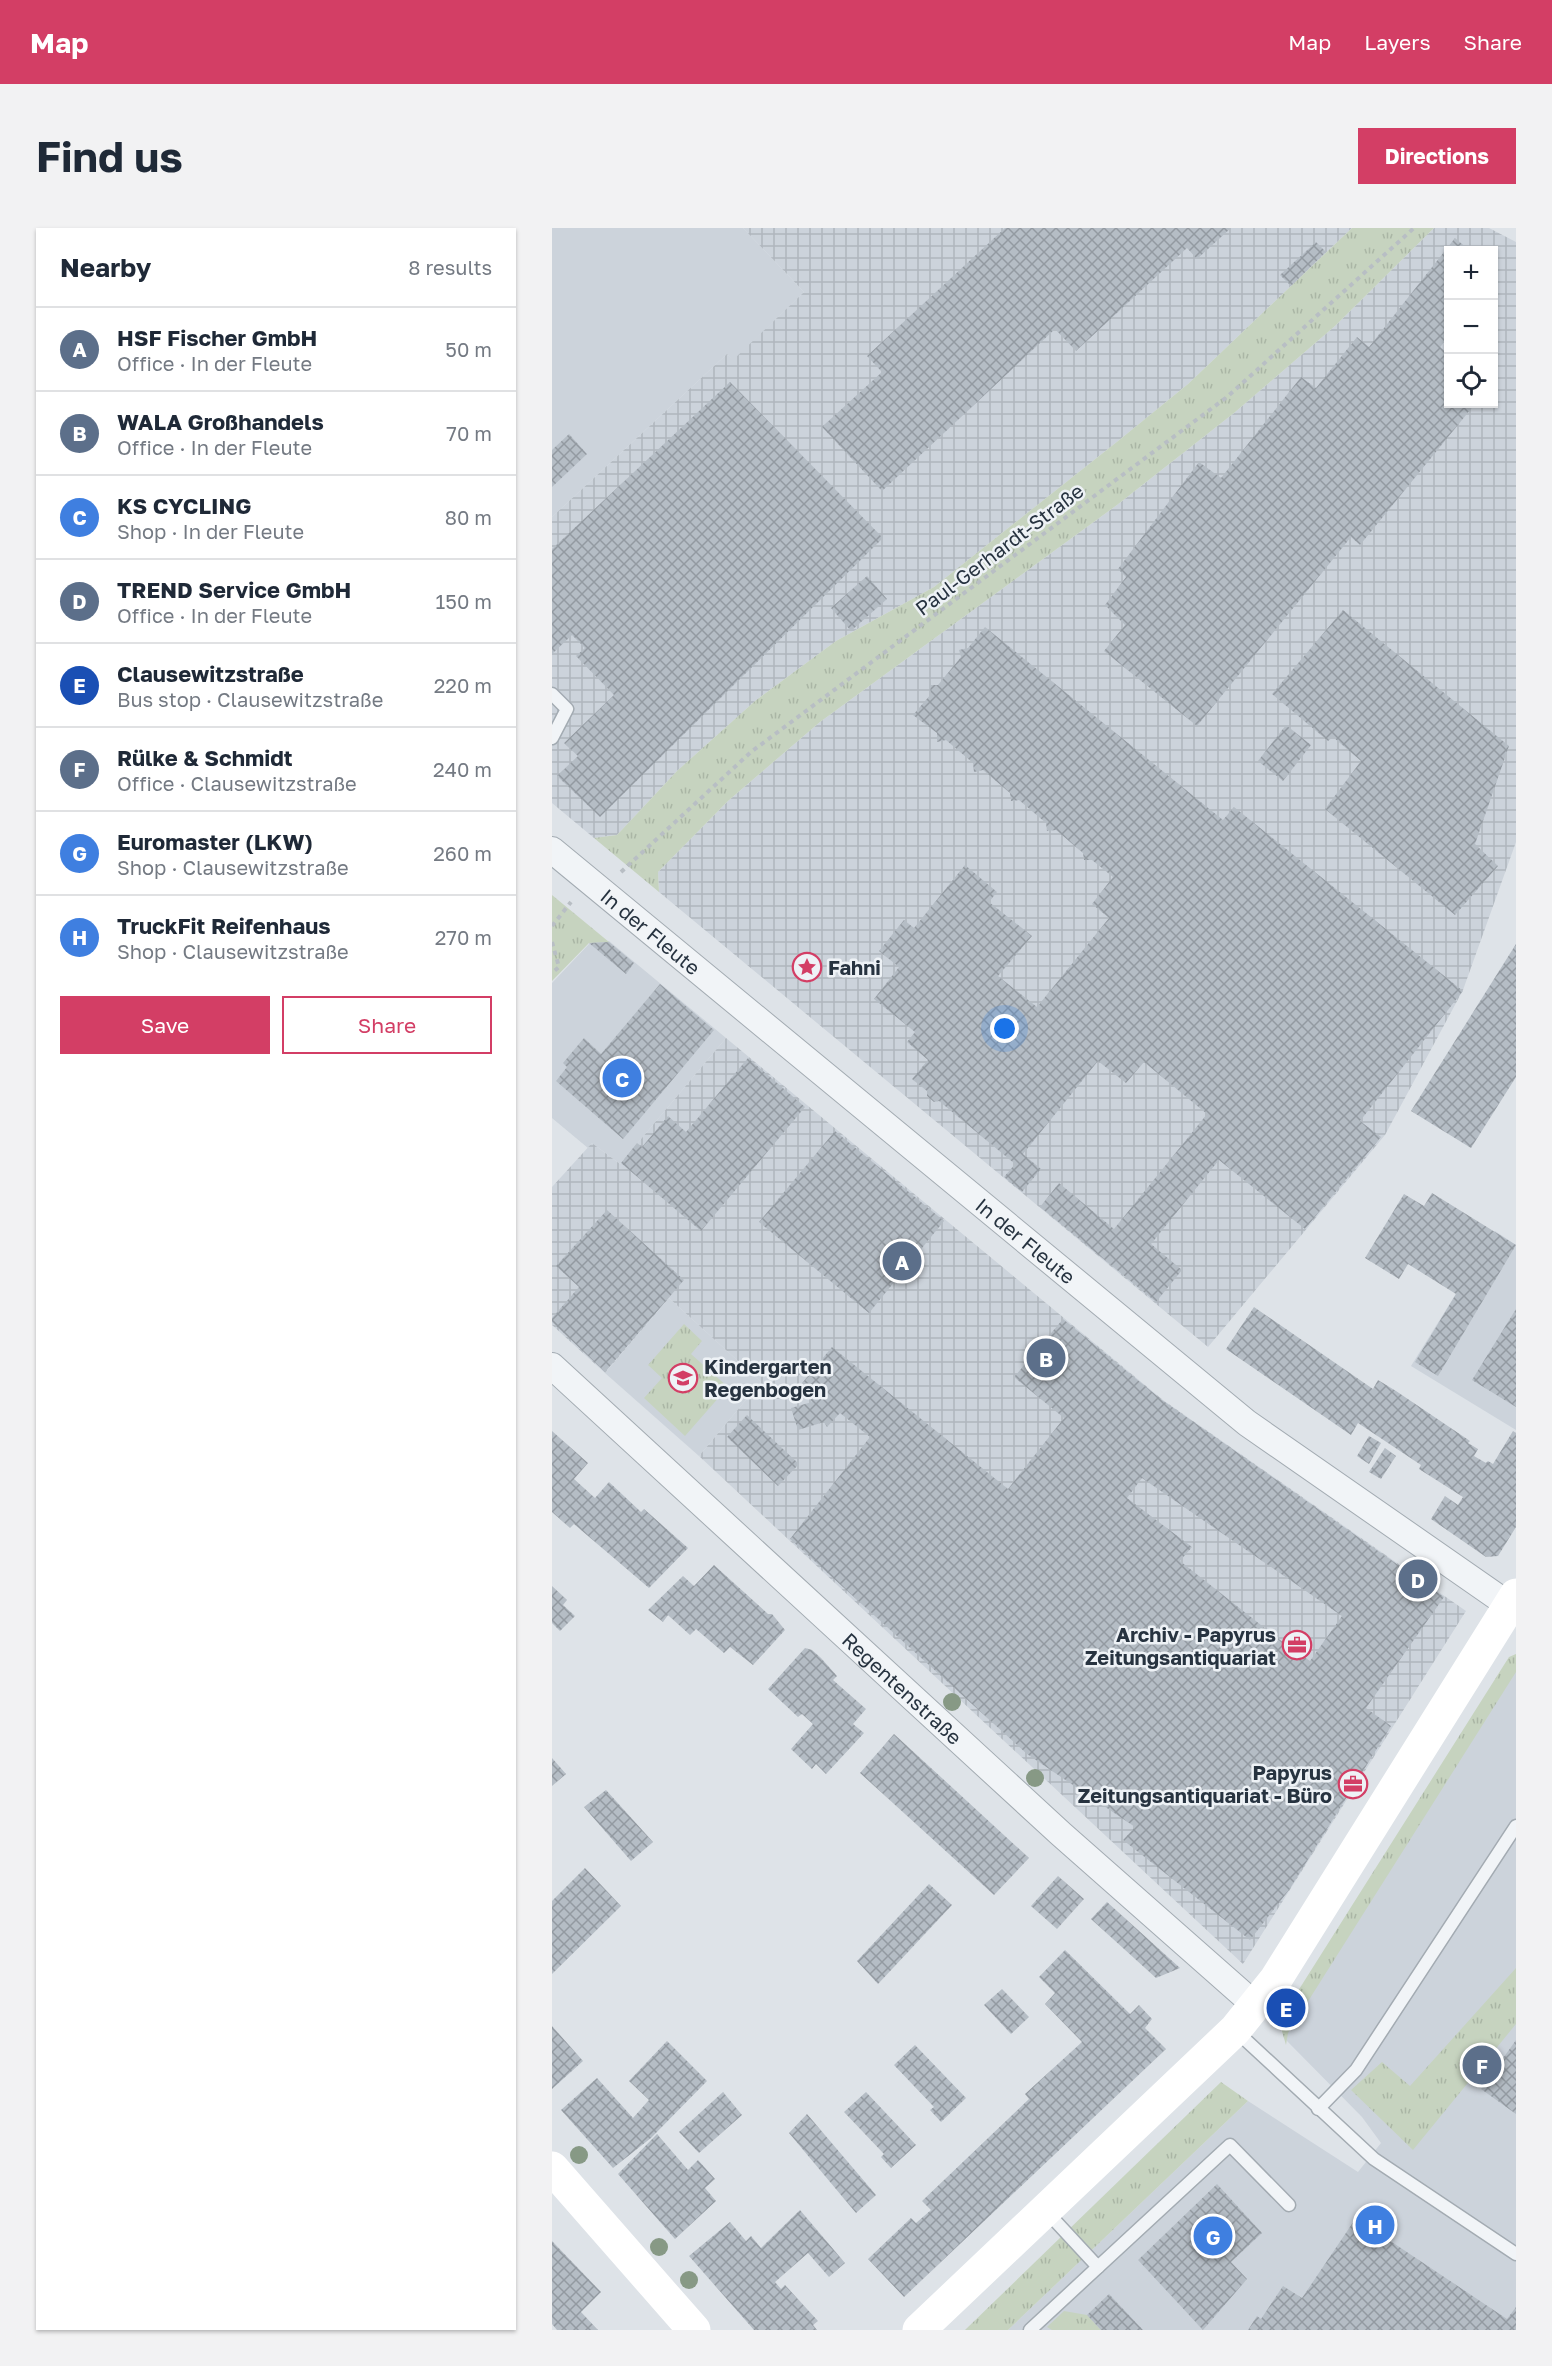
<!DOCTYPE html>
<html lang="en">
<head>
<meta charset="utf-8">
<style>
	:root { --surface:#fff; --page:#f2f2f3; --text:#1f2937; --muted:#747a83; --line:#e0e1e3; --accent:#d33e65 }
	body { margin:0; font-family:"Golos Text",sans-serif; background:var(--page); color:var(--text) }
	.controls { position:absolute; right:18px; top:18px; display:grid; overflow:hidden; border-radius:0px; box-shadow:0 2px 4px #0004 }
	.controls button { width:54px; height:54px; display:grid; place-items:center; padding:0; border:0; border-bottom:2px solid var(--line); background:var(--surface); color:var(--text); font:30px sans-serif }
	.you { position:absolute; left:453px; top:801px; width:21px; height:21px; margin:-15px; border:4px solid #fff; border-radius:50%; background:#1a73e8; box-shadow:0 0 0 9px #1a73e833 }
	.badge { display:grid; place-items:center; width:39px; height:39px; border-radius:50%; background:var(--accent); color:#fff; font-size:20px; font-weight:700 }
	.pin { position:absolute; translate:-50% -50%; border:3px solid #fff; box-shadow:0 2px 6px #0006 }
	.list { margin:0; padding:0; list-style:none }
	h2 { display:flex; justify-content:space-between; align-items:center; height:78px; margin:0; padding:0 24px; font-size:26px }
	h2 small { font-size:20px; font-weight:400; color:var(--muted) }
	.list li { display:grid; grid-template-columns:39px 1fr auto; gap:18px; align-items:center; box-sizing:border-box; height:84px; padding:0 24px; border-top:2px solid var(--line) }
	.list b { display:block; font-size:22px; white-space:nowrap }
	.list p { margin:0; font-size:20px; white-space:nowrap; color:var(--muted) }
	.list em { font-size:20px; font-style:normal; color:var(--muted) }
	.actions { display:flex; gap:12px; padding:18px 24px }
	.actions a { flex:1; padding:14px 0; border:2px solid var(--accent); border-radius:0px; text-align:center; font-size:21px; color:var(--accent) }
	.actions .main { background:var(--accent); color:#fff }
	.icon { flex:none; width:33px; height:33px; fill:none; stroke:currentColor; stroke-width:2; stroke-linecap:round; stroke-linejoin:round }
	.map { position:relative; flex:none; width:964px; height:2102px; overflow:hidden; border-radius:0px }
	header { display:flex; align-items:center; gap:36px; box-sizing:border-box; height:84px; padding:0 30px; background:var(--accent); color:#fff }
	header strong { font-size:28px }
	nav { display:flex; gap:33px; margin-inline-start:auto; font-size:21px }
	.intro { display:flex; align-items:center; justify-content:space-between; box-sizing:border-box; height:144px; padding:0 36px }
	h1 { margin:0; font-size:42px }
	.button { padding:15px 27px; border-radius:0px; background:var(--accent); color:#fff; font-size:21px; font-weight:700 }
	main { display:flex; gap:36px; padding:0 36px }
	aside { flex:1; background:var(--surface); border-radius:0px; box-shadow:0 2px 4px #0004 }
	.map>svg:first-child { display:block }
</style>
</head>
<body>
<header>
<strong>Map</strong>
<nav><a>Map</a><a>Layers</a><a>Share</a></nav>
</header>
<div class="intro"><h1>Find us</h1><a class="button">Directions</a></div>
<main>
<aside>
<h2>Nearby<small>8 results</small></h2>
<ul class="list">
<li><span class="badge" style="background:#5c6f8a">A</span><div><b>HSF Fischer GmbH</b><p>Office · In der Fleute</p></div><em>50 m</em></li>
<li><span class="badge" style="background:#5c6f8a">B</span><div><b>WALA Großhandels</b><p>Office · In der Fleute</p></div><em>70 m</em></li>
<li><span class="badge" style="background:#3f7fe0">C</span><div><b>KS CYCLING</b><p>Shop · In der Fleute</p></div><em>80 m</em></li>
<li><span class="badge" style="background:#5c6f8a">D</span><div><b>TREND Service GmbH</b><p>Office · In der Fleute</p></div><em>150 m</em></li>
<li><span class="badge" style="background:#1a4fb4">E</span><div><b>Clausewitzstraße</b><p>Bus stop · Clausewitzstraße</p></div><em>220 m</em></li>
<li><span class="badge" style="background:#5c6f8a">F</span><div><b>Rülke &amp; Schmidt</b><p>Office · Clausewitzstraße</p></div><em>240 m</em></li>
<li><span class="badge" style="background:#3f7fe0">G</span><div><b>Euromaster (LKW)</b><p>Shop · Clausewitzstraße</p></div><em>260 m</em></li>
<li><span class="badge" style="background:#3f7fe0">H</span><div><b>TruckFit Reifenhaus</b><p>Shop · Clausewitzstraße</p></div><em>270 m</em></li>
</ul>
<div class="actions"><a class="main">Save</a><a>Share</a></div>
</aside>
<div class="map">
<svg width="964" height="2102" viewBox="0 0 964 2102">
	<defs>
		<pattern id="industrial-grid" width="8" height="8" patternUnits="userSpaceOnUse" patternTransform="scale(1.5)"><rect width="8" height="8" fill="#ccd3db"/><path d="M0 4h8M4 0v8" fill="none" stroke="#afb6bd"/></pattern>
		<pattern id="grass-tufts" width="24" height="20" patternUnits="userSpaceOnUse" patternTransform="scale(1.5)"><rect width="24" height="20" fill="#c6d3bf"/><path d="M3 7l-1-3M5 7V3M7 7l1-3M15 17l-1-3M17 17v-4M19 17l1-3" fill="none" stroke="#aab6a5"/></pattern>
		<pattern id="building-cross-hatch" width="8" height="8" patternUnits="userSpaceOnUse" patternTransform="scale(1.5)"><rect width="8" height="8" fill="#b5bdc5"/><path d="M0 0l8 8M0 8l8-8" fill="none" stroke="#939aa1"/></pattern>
	</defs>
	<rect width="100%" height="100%" fill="#dee3e8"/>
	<g fill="#ccd3db">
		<polygon points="0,0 191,0 252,64 181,133 175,126 0,289"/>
		<polygon points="57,713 174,810 68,936 40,915 36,920 0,890 0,755 38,715"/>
		<polygon points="943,1003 964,1017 964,1202 859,1138"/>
		<polygon points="117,1070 209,1154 147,1228 53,1145"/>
		<polygon points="964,1432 964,2102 456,2102 696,1873 806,1944 829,1915 810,1889 735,1813 733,1802"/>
	</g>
	<g fill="url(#industrial-grid)" fill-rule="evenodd">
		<polygon points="191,0 800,0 636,156 566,213 382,359 284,413 203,473 125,543 65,607 42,610 0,575 0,289 175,126 181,132 252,64"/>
		<path d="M882,0H937L964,14V614L911,762L833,907L656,1119L107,664L106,644L176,573L268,494L565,277L682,185L783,98ZM897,22H942V176H897Z"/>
		<polygon points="174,810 611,1172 914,1383 691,1736 147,1228 209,1154 117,1070 53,1145 0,1097 0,959 40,915 68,936"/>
	</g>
	<g fill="url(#grass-tufts)">
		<polygon points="800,0 882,0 783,98 682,185 565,277 268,494 176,573 106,644 107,664 42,610 65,607 125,543 203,473 284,413 382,359 566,213 636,156"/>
		<polygon points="0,667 57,714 37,715 0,753"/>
		<polygon points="132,1096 150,1113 139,1126 176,1159 133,1208 92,1170 110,1150 96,1137"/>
		<polygon points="964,1426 964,1444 736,1805 734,1817 727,1793 957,1429"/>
		<polygon points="964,1740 964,1796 861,1922 799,1862 830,1834 858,1858"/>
		<polygon points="669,1854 696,1873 456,2102 413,2102"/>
		<polygon points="512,2083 535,2087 549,2102 500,2102 495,2099"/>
	</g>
	<g fill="url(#building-cross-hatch)" fill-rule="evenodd">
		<polygon points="453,0 679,0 645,31 635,20 524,123 503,101 330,263 270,199 330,144 315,128"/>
		<polygon points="903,10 917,22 897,22 897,108 888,119 897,126 897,176 923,176 808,317 799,309 645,498 552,423 573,397 553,377 574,349 566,341 647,234 669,250 749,149 764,160 805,109 817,119"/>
		<polygon points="764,14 774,24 739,58 728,47"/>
		<polygon points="178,154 331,310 48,589 5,548 26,528 12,515 62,467 24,428 33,420 20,407 0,426 0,321"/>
		<polygon points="17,206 35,226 0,259 0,222"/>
		<polygon points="315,348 335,371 299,403 279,380"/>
		<polygon points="791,382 957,518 923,616 946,638 903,687 773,581 809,533 781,509 776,513 720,466"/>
		<polygon points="433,399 671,592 682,579 911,763 808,893 829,909 753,1001 667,932 599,1016 630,1042 604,1074 488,979 507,955 562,1001 655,886 592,834 574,855 546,833 471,926 489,941 470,964 452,949 463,936 387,873 382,874 375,868 375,863 360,851 376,832 355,814 363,804 322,771 347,739 327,723 352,692 362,700 413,637 445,664 437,674 480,708 446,748 485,779 557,690 540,676 561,649 540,632 532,632 531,625 504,602 495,603 494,595 467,572 459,573 458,565 431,542 422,544 421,535 394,512 385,514 385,505 361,487 379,466 378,457 386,457 409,429 407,422 416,420"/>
		<polygon points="734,497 759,517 731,553 706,533"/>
		<polygon points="57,714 82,735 74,746 37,715"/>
		<polygon points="964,716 964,849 919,920 859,883"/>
		<polygon points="108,756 162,802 71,911 4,853 15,839 11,835 32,810 49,826"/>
		<polygon points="196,830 253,879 149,1003 69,935 85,915 90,919 116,888 134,904"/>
		<polygon points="283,903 392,993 317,1085 207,994"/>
		<polygon points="880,965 964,1017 886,1148 863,1134 904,1066 856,1036 847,1051 813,1030 852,966 872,978"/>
		<polygon points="55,982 132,1052 53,1144 0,1094 0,1090 27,1059 4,1038"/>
		<polygon points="702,1079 821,1161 826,1152 844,1163 918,1213 916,1215 926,1221 922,1228 934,1235 936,1233 941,1236 961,1203 964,1205 964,1299 946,1328 934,1329 879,1291 893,1268 906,1277 911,1269 867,1241 869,1237 806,1195 799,1207 674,1121"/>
		<polygon points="964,1081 964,1179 920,1152"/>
		<path d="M511,1091L610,1172L892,1369L814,1480L839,1498L737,1662L698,1712L571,1612L583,1599L475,1526L238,1311L318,1209L288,1185L275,1199L272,1194L246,1202L239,1180L260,1174L246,1160L280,1119L456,1261L512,1190L462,1149ZM590,1250L790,1388L758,1433L728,1412L628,1333L640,1319L575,1270Z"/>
		<polygon points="195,1187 247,1236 226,1258 175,1209"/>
		<polygon points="0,1203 36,1235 22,1251 43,1270 57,1254 89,1284 92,1281 136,1320 97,1360 22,1296 18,1300 0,1284"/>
		<polygon points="817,1208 829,1215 817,1236 805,1228"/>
		<polygon points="833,1220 844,1228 829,1251 817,1244"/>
		<polygon points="162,1337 216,1386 220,1386 233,1402 201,1437 178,1419 172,1425 144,1401 138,1407 116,1387 111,1394 96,1382 131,1348 142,1358"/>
		<polygon points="0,1358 15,1372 11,1377 23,1388 8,1403 0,1395"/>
		<polygon points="253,1420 260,1422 269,1430 285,1448 281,1452 314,1481 301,1496 312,1505 274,1546 264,1536 260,1541 239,1521 261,1496 250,1486 246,1489 216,1461"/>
		<polygon points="342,1506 477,1630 442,1667 308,1545"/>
		<polygon points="0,1530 14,1546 0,1558"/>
		<polygon points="54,1562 101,1614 79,1633 32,1579"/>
		<polygon points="33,1640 69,1678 0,1746 0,1673"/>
		<polygon points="506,1648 532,1671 505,1701 479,1678"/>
		<polygon points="377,1656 400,1677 326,1756 305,1733"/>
		<polygon points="555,1674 628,1740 604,1750 539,1691"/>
		<polygon points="513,1722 578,1786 587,1777 600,1791 593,1800 614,1821 352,2069 316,2031 359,1990 364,1995 379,1982 370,1973 477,1871 473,1866 530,1814 493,1776 503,1765 487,1749"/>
		<polygon points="450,1761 477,1789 459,1806 432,1777"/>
		<polygon points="0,1798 31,1833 0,1861"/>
		<polygon points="964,1812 964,1886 929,1861"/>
		<polygon points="115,1813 155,1853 99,1910 61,1940 9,1882 45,1850 81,1890 97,1872 77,1853"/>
		<polygon points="363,1817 414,1870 389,1894 378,1882 382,1879 342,1837"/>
		<polygon points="171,1864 190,1887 147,1925 127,1904"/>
		<polygon points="314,1864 364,1917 339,1940 329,1929 332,1926 292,1884"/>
		<polygon points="255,1886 324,1967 304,1985 237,1905"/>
		<polygon points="105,1906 136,1942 146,1932 163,1951 153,1960 164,1973 123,2011 66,1946"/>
		<polygon points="665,1956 710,2005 679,2034 695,2051 651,2102 586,2032"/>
		<polygon points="248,1982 293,2035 277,2049 256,2025 223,2054 229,2061 233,2057 266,2093 261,2097 265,2102 202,2102 137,2028 178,1994 194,2013 199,2008 209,2020"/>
		<polygon points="804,1990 955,2091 964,2079 964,2102 696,2102 705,2088 709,2091 731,2058 750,2070"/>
		<polygon points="0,2013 49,2064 29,2084 46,2102 5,2102 0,2096"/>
		<polygon points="557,2066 591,2102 549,2102 535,2087"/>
	</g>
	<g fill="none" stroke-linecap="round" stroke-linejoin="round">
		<g stroke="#a3abb2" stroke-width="15">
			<g id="lane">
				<polyline points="0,466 15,481 0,510"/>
				<polyline points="684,1803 822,1931 964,2026"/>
				<polyline points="766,1881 804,1842 964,1598"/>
				<polyline points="495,1984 546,2039 678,1917 737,1977"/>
				<polyline points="478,2102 546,2039"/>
			</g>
		</g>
		<g stroke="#a3abb2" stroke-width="28">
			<g id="street">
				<path id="s1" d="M0,622L695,1195L964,1382"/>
				<path id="s2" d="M0,1138L509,1606L704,1778"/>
			</g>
		</g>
		<g stroke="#b8bec4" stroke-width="4" stroke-dasharray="4.5 4.5" stroke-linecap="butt">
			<polyline points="69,644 199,524 675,169 862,0"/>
			<polyline points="0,698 19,674"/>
			<polyline points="0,714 7,739 0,745"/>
		</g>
		<use href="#lane" stroke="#f1f4f7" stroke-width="12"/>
		<use href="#street" stroke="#f1f4f7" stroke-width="26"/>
		<g stroke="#fff" stroke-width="33">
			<polyline points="0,1940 142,2102"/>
			<polyline points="367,2102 683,1802 724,1751 964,1367"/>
		</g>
	</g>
	<g fill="#879985">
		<circle cx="400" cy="1474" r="9"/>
		<circle cx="483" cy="1550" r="9"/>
		<circle cx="27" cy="1927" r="9"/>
		<circle cx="107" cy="2019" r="9"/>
		<circle cx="137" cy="2052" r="9"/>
	</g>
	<defs>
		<g id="sight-ring" transform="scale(1.5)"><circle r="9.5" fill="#eef2f6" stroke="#d33e65" stroke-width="1.5"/><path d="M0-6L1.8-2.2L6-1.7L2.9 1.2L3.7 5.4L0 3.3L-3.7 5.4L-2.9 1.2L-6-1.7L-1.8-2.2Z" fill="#d33e65"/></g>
		<g id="school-ring" transform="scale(1.5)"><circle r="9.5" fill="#eef2f6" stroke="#d33e65" stroke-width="1.5"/><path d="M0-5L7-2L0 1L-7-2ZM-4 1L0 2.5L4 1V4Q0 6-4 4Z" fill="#d33e65"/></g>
		<g id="office-ring" transform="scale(1.5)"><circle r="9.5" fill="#eef2f6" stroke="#d33e65" stroke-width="1.5"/><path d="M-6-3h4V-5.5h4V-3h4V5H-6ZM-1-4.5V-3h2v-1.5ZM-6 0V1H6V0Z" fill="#d33e65"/></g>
	</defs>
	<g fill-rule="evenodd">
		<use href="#sight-ring" x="255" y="739"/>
		<use href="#school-ring" x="131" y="1150"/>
		<use href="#office-ring" x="745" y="1417"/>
		<use href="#office-ring" x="801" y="1556"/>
	</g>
	<g text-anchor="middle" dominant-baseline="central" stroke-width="5" stroke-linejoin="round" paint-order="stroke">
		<g font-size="20" fill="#273340" stroke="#eef2f6">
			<text transform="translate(447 321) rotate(-37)">Paul-Gerhardt-Straße</text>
			<text stroke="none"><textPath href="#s1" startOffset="128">In der Fleute</textPath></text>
			<text stroke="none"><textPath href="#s1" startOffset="614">In der Fleute</textPath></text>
			<text stroke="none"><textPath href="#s2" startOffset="476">Regentenstraße</textPath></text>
		</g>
		<g font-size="20" font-weight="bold" fill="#273340" stroke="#eef2f6" text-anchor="start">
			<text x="276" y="739">Fahni</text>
			<text x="152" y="1138">Kindergarten<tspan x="152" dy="23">Regenbogen</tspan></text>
			<text x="724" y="1406" text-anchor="end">Archiv - Papyrus<tspan x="724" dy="23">Zeitungsantiquariat</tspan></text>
			<text x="780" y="1544" text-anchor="end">Papyrus<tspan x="780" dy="23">Zeitungsantiquariat - Büro</tspan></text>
		</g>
	</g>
</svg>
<div class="controls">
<button>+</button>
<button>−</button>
<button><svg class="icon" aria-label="locate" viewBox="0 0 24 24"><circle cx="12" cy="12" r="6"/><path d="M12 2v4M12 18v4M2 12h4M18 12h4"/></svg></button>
</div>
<div class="you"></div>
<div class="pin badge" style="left:350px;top:1033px;background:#5c6f8a">A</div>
<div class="pin badge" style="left:494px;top:1130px;background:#5c6f8a">B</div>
<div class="pin badge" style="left:70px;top:850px;background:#3f7fe0">C</div>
<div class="pin badge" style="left:866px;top:1351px;background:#5c6f8a">D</div>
<div class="pin badge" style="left:734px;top:1780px;background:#1a4fb4">E</div>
<div class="pin badge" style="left:930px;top:1837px;background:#5c6f8a">F</div>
<div class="pin badge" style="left:661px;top:2008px;background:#3f7fe0">G</div>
<div class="pin badge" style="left:823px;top:1997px;background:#3f7fe0">H</div>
</div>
</main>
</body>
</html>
